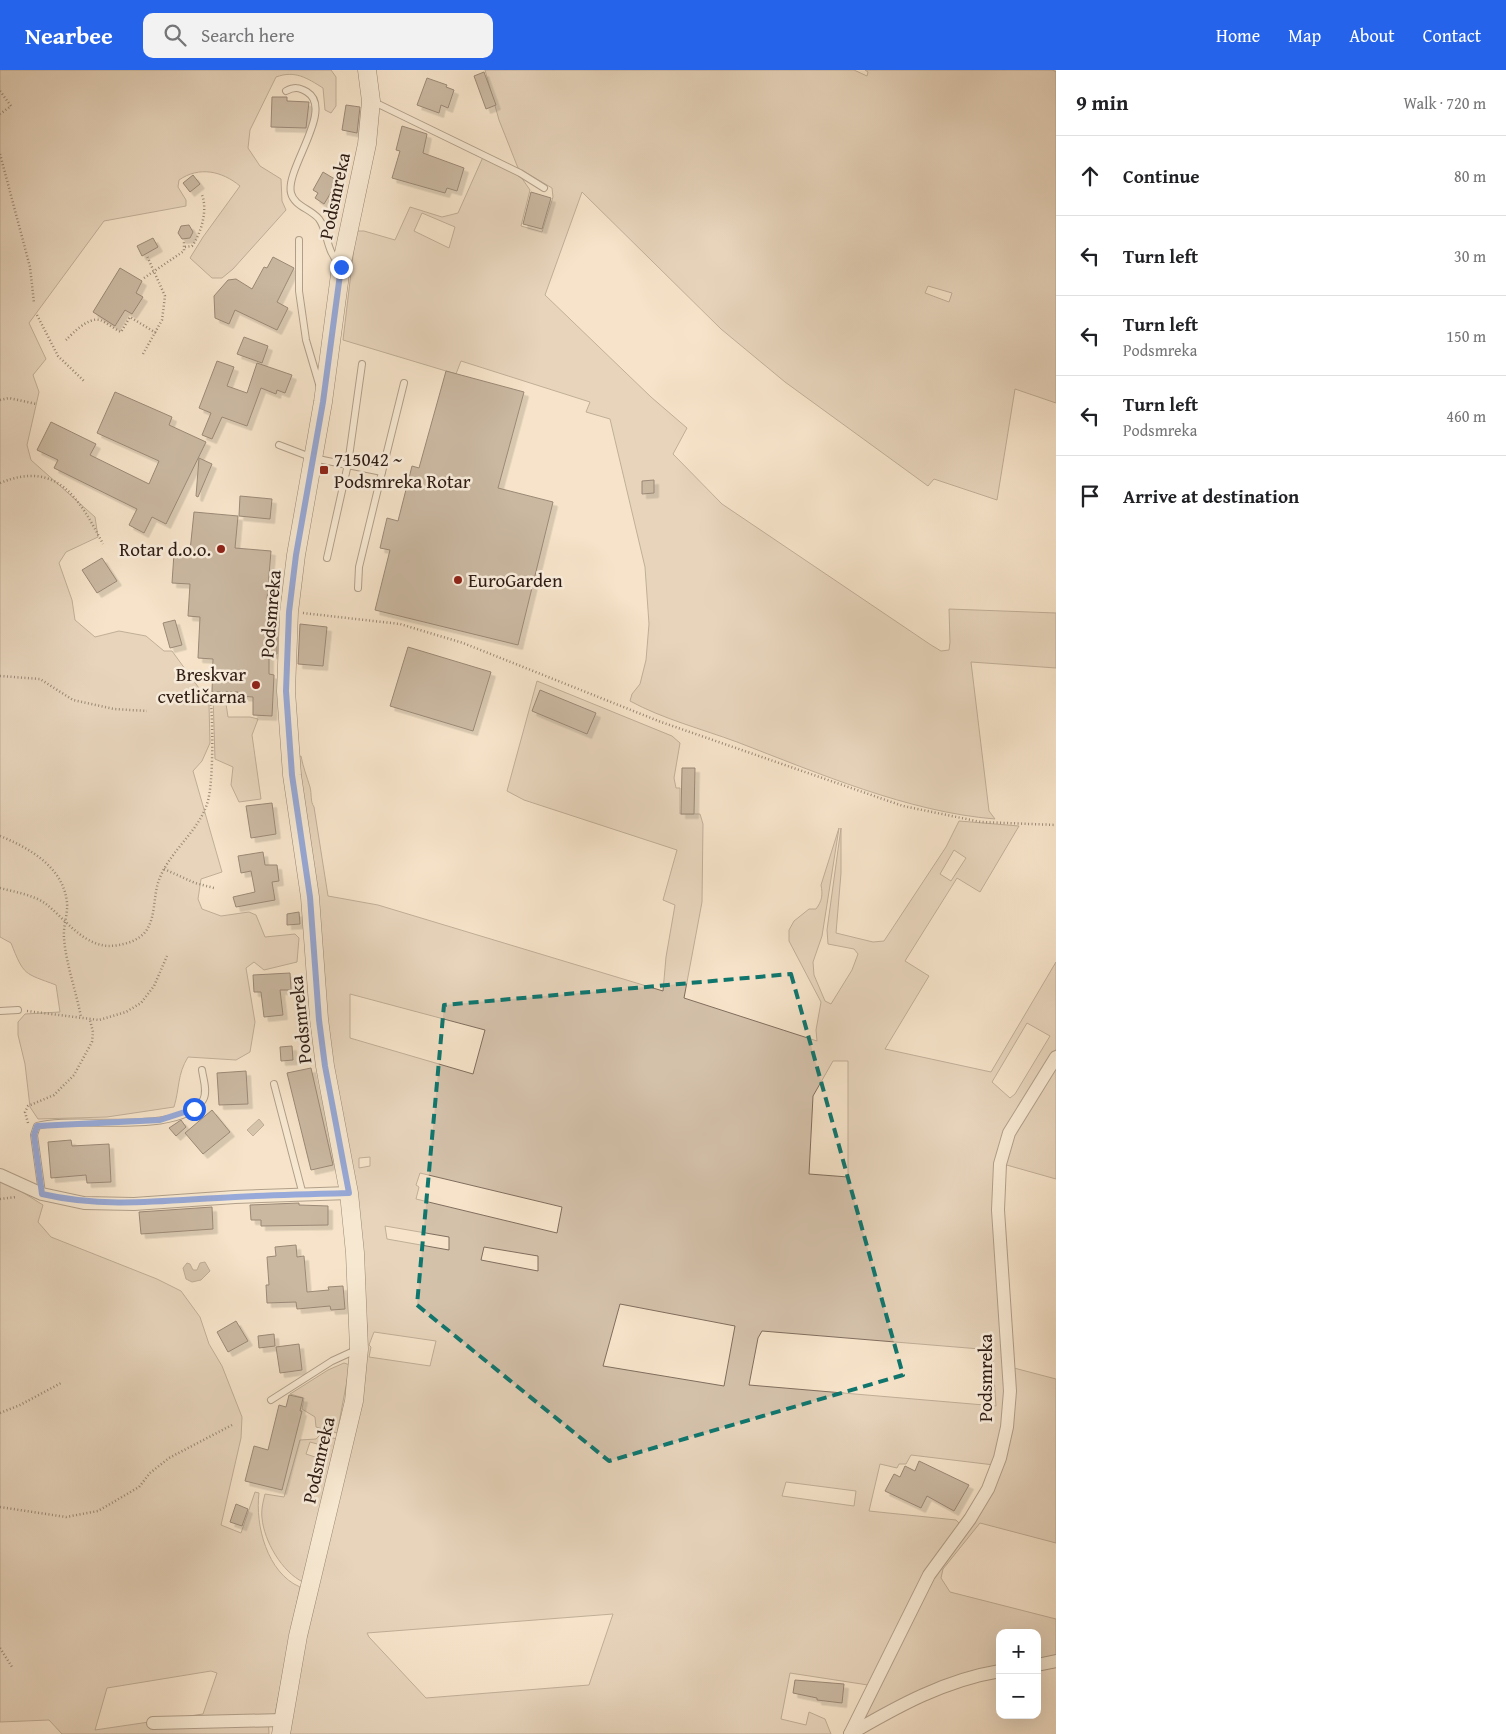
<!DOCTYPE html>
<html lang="en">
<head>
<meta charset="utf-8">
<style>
	:root { --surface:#fff; --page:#f2f2f2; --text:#202124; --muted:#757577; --line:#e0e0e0; --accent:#2563eb }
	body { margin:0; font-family:"Gentium Book Plus",serif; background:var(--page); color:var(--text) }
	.controls { position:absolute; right:15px; bottom:15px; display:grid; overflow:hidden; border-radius:10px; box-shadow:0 5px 20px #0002 }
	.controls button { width:45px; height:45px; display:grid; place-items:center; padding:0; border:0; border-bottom:1px solid var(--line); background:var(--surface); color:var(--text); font:25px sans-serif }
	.stop { position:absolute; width:15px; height:15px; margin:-11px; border:4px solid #2563eb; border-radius:50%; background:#fff }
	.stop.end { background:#2563eb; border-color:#fff; box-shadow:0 1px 5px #0008 }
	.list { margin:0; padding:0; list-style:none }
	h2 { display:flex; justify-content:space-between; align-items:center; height:65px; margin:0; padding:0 20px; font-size:21px }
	h2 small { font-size:16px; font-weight:400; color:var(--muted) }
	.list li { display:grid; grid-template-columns:32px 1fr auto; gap:15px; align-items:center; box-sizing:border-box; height:80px; padding:0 20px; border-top:1px solid var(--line) }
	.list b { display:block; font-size:19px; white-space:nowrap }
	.list p { margin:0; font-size:16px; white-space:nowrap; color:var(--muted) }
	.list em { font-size:16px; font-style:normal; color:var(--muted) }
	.icon { flex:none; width:28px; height:28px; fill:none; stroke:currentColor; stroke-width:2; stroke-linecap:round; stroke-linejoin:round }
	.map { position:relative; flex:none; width:1056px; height:1664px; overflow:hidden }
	header { display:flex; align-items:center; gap:30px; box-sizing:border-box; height:70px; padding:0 25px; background:var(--accent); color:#fff }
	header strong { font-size:24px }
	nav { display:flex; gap:28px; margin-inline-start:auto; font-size:18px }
	.search { width:350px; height:45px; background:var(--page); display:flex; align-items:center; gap:12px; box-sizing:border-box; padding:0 18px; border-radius:10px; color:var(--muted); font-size:19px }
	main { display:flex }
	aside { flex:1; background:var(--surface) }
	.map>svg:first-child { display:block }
</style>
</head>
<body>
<header>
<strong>Nearbee</strong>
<div class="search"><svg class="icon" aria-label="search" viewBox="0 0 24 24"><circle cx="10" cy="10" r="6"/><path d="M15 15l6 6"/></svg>Search here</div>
<nav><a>Home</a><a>Map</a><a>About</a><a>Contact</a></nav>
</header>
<main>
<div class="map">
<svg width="1056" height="1664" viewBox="0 0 1056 1664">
	<defs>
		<filter id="shadow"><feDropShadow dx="4.5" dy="4.5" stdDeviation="0" flood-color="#0004"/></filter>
	</defs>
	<rect width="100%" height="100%" fill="#f6e3c9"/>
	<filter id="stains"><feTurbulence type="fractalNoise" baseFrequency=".004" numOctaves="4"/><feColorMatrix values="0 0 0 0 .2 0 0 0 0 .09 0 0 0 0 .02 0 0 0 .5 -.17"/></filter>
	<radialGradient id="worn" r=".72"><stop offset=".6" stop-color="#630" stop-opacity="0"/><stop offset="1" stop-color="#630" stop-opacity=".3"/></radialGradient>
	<g fill="#d4c1aa" stroke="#806e5e" fill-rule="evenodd">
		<path d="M0,0H331L336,7V36L331,43L325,40L323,18C307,8 295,0 276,7L250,60L248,78L260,96L281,109L282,131L286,140L233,199L222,208H212L190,188L203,167L240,116C222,101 199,96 179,110L178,117L186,130V136L104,151L29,253L46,289L33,305L39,322L27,375L31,390L95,447L98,467L66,482L59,493L72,530L75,550L95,567L119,561L146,566L164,581H172L204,625L209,635L210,673L202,691L193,701L222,802L201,809L198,829L202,839L221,846L249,842L256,845L265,867L295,864L299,868L297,892L264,900L254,892L246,898L255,952L250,982L236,990L188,987C177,1005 180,1017 174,1037L107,1047L38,1049L30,1037L25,994L18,965V952L25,944L60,942L56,915C24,903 24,906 11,873L0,867Z"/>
		<path d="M485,0H854L867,6L868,2L865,0H1053L1056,2V333L1015,319L997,430L934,409L928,416L785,312L721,259L582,122L545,225L651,327L687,358L673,384L722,434L931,575L941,581L949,580L950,572L949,539L1056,543V598L971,592L989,741L995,749C908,742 818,703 737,672C702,659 663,649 630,631L632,624L640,614L646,590L649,554L645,497L610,349L586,342L590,332L461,291L456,304L343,270L356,161H364L395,170L410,137L442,147L458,143L483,87L521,107L530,120L521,156L542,162L553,127L552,118L518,98L499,50ZM422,143L455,157L449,178L414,161ZM928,216L952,223L949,232L925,223Z"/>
		<path d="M537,611L672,666L680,673L674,708L676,718H680V744H700L703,754L702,832L684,928L817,971L816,960L821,932L789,871V860L794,851L809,839H816C822,831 823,825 821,815L839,758L822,866L813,892L814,905L825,931L831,934L852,900L858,884L854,879L828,874L827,860L841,758V803L836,863L873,872L884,871L946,777L959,751L1019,756L980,822L957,808L905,891L929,906L885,979L991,1002L1056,892V979L1025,1027L1002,1068L1005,1326L1001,1366L994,1395L911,1385L906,1394H899L897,1398L880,1394L869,1441L956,1450L959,1453L958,1457L868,1615L790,1603L781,1649L806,1655L809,1642L825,1649L831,1664H288L300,1591L361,1330L366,1295L367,1256L328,976L298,687L301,686C303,697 307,707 310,717C312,725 310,731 314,737L328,826L378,835L663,921L666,887L675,835L663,830L677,780L524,730L507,721ZM954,780L966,788L951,811L940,804ZM350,924L485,960L473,1004L350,968ZM1027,953L1050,966L1015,1024L1010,1028L992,1012ZM833,991H848V1107L809,1104L813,1026ZM370,1087V1096L359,1098V1088ZM420,1103L562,1137L557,1163L416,1129L419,1117L416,1115ZM385,1156L449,1167V1180L387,1169ZM484,1177L538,1186V1201L481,1190ZM620,1234L735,1256L724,1316L603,1296ZM762,1261L992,1280L996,1336L749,1315L758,1268ZM374,1262L436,1271L430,1296L369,1287L371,1277L369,1275ZM786,1412L856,1421L854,1436L782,1426ZM613,1544L589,1615L426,1628L369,1567L367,1563Z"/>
		<polygon points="213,625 225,627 228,647 250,647 258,649 252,665 261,729 239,732 231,715 233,697 215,689"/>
		<polygon points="1056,993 1056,1109 1003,1094 1007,1076"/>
		<path d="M0,1108L43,1135L38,1152L51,1167L157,1209L181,1221L200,1247L209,1274L222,1296L242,1347L241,1368L221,1455L241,1463L255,1422L259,1423C255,1455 267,1503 300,1517L275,1644L268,1645L269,1664H62L49,1650L0,1652ZM211,1601L217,1603L203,1644L95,1660L107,1618Z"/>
		<polygon points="344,1293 350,1295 337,1363 316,1357 315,1347 302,1339 304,1328 290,1324 328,1300"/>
		<polygon points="1014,1298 1056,1309 1056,1473 980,1453 943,1499 941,1508 950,1522 1056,1549 1056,1587 1037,1592 1037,1563 1000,1563 1000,1597 870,1649 865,1646 928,1513 986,1428"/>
		<path d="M320,1365L337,1369L303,1512C282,1502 264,1471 262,1448C261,1440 263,1432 265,1424L284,1427L300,1370L316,1369ZM310,1372L321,1375L318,1388L306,1384Z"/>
	</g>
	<g fill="#b29f8b" stroke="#7d6a5b">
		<polygon points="259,1049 264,1055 253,1066 247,1060"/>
		<polygon points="205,1192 210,1201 201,1210 192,1212 186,1209 183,1198 187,1193 190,1194 193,1200 197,1200 200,1193"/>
	</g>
	<g fill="#968372" stroke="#2d1b13" filter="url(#shadow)">
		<polygon points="484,2 496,35 486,39 474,6"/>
		<polygon points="427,8 447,15 446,17 454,20 448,38 441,35 439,43 417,35"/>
		<polygon points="272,27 287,27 287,31 309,32 306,58 271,57"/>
		<polygon points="346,35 360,37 357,63 342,60"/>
		<polygon points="402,56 427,64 423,83 464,98 457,121 447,118 445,123 392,108 400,81 396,80"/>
		<polygon points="323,102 338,111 324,134 315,128 318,123 313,120"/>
		<polygon points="193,105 200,114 190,122 183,113"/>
		<polygon points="531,122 551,128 542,159 523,154"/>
		<polygon points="189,155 193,162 190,168 182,169 178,163 181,156"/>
		<polygon points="153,168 158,177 142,186 137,176"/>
		<polygon points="273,187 294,198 277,232 288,238 277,260 235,240 229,254 215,248 214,226 228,210 236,209 252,219 264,197 267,198"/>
		<polygon points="120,198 142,211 136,223 143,227 132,244 125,240 115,256 93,242"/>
		<polygon points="244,267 268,276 262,293 237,284"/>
		<polygon points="217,291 234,297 227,316 247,323 257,293 292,305 285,323 277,320 276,324 261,318 247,356 222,347 212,369 202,365 211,343 199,338"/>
		<polygon points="446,301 524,322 498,418 553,432 518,575 375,540 390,480 380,478 387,448 398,451 412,396 419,398"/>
		<polygon points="115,322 172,347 169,355 206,372 166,454 152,447 144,463 129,455 137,439 54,398 58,390 37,380 51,352 96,374 90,385 149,414 159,391 97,363"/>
		<polygon points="199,388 212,394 198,427 196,426"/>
		<polygon points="654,410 654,423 642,424 642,411"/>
		<polygon points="240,426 272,429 270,449 239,446"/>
		<polygon points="194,442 238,446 235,478 271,481 267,529 277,530 274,566 277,566 277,584 269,584 269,604 274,605 272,646 253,645 253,627 238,626 238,622 212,622 213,589 198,588 200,547 188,546 190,514 172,513 174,483 186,484 187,481 190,481"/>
		<polygon points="102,488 117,511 97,523 82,500"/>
		<polygon points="175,550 182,575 170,578 163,553"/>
		<polygon points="300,554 327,557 323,596 298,594"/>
		<polygon points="408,577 491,602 473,661 390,636"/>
		<polygon points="540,620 596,643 587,664 532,641"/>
		<polygon points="682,698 695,698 694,744 681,744"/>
		<polygon points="272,733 276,764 251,768 246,736"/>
		<polygon points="263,782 265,795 277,795 279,811 272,812 275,830 236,837 233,827 255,822 251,801 241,803 238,786"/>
		<polygon points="299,842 300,854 287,855 287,844"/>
		<polygon points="290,903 291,920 280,920 283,945 264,947 261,922 254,922 253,905"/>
		<polygon points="292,976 293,990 281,991 280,977"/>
		<polygon points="311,998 333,1095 311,1100 287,1003"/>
		<polygon points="246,1001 248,1034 219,1035 217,1003"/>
		<polygon points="212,1040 230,1062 203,1084 185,1063"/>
		<polygon points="181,1050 186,1057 176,1066 169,1058"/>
		<polygon points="71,1070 72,1076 109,1074 111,1112 87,1113 86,1105 51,1108 48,1072"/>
		<polygon points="299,1133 299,1135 328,1136 328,1155 261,1156 261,1150 251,1150 250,1135"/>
		<polygon points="212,1137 213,1159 141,1164 139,1142"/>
		<polygon points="296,1175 297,1187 304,1186 307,1222 329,1220 328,1217 343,1216 345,1239 331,1240 330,1236 297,1239 296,1232 267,1233 266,1215 269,1215 267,1187 276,1186 275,1177"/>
		<polygon points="236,1251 248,1271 228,1282 217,1262"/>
		<polygon points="274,1264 275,1276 259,1278 258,1266"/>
		<polygon points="299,1274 302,1300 280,1303 276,1277"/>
		<polygon points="289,1325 303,1328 300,1341 302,1341 282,1420 245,1411 254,1376 268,1380 279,1335 286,1337"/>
		<polygon points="919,1391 969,1415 954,1441 927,1426 921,1438 885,1421 894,1404 900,1407 905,1396 915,1401"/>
		<polygon points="236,1434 248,1439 242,1456 230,1452"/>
		<polygon points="795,1610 844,1614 842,1633 817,1630 817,1628 793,1623"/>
	</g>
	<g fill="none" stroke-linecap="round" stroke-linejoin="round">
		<g stroke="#5f4d40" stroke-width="8">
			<g id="lane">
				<path d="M286,21C294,17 299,17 307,22C335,39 285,99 291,123C294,136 311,139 319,149C328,161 325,178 339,194"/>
				<polyline points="372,31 520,103 544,118"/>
				<polyline points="299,170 299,221 306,270 319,314"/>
				<polyline points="279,375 313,388 382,402 359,497 358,518"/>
				<polyline points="382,402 404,313"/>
				<polyline points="327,488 348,394 362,294"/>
				<polyline points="0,941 18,940"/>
				<polyline points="274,1014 303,1125"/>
				<path d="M42,1123L34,1065L37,1056C74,1045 180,1067 203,1030C208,1022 203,1008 202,1000"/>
				<polyline points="271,1330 332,1291 356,1280"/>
			</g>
		</g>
		<g stroke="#5f4d40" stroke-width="14">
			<g id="street">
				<polyline points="0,1105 42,1124 84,1133 134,1134 235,1127 349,1123"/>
				<polyline points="1037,1595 1056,1591"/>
				<polyline points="153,1653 283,1650"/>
				<polyline points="850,1664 929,1505 970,1449 988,1419 1000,1388 1007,1357 1010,1321 998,1140 1000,1094 1009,1063 1056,987"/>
				<path d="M850,1664C898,1636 945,1610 1000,1601"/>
			</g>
		</g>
		<g stroke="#2d1b13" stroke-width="19">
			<polyline id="secondary" points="281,1664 298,1566 354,1331 359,1279 355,1183 349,1123 325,996 319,949 310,827 292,705 286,621 289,542 296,485 323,332 341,197 367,74 371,31 367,0"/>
		</g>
		<g stroke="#2d1b13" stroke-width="2.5" stroke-dasharray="1 2.5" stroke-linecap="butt">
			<polyline points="0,21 11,36 0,44"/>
			<polyline points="0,84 30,197 34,233"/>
			<path d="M185,177L192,176C201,164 208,140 202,125"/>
			<polyline points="144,208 184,181 184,170"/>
			<polyline points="37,245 58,286 84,311"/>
			<path d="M66,270C73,263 88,247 100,250C106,252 114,259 121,262L130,247L156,263"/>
			<polyline points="143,284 162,250 165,226 147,186"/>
			<polyline points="0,330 9,328 36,334"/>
			<path d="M0,413C58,389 80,430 103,474"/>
			<polyline points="303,543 400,554 463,573 661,652 903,736 981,752 1056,755"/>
			<polyline points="0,606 40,609 73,630 114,639 147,641"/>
			<path d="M0,766C30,778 64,798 67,833C68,844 63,856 64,868C66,894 76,921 81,947"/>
			<polyline points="164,799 195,813 214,818"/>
			<path d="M0,818C15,822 34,825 46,834C65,849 82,874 108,876C120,876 138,872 146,861C156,847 153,826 159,810C169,782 198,762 207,734C214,715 213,644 210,624"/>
			<polyline points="27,941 99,950 126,942 141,933 154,916 167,886"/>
			<polyline points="28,1053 25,1042 28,1036 54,1025 74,1005 92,972 93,962 90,950"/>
			<polyline points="0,1129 16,1127"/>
			<polyline points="0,1343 20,1335 61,1313"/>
			<polyline points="0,1437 66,1447 98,1441 139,1417 150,1403 169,1388 232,1355"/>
			<polyline points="0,1578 12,1597"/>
		</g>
		<use href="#lane" stroke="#f9eddc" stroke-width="6"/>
		<use href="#street" stroke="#f9eddc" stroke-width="12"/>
		<use href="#secondary" stroke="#f9eddc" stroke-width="18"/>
	</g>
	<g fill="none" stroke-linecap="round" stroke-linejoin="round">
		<path stroke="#2563eb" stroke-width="6" d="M194,1039L160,1050L37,1056L34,1065L42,1124C106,1139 169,1130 235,1127C273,1125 311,1124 349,1123L325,996L319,950L310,827L292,705L286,621L289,542L296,485L323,332L341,197"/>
	</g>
	<path d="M0 0H1056V1664H0ZM791,904L903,1305L609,1391L417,1235L444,935Z" fill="#f6e3c9" fill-opacity=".55" fill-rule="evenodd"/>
	<path fill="none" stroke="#0f766e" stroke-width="4" stroke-dasharray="10 6" stroke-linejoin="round" d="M791,904L903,1305L609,1391L417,1235L444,935Z"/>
	<g fill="#8f2418" stroke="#f9eddc" stroke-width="2">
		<rect x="319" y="395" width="10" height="10" rx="2.5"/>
		<circle cx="221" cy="479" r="5"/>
		<circle cx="458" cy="510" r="5"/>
		<circle cx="256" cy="615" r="5"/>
	</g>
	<g text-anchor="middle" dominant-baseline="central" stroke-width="5" stroke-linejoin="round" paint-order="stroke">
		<g font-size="19" fill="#2d1b13" stroke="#f9eddc">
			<text transform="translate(334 126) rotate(-78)">Podsmreka</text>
			<text transform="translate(270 544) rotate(-85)">Podsmreka</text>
			<text transform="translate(300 950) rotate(-96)">Podsmreka</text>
			<text transform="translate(985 1308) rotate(-90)">Podsmreka</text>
			<text transform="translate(318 1390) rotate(-77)">Podsmreka</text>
		</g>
		<g font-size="19" fill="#2d1b13" stroke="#f9eddc" text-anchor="start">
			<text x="334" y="389">715042 ~<tspan x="334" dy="22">Podsmreka Rotar</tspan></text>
			<text x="211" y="479" text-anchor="end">Rotar d.o.o.</text>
			<text x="468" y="510">EuroGarden</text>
			<text x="246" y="604" text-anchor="end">Breskvar<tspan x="246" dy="22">cvetličarna</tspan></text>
		</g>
	</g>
	<rect width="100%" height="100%" filter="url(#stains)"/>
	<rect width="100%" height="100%" fill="url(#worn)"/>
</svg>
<div class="controls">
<button>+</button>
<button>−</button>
</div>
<div class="stop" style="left:194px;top:1039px"></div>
<div class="stop end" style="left:341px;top:197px"></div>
</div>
<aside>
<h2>9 min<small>Walk · 720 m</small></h2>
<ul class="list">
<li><svg class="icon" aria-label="ahead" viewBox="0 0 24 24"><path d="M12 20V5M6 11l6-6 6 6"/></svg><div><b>Continue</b></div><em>80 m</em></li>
<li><svg class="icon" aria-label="left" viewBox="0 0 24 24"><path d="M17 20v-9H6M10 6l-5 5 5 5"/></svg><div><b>Turn left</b></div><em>30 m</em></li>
<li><svg class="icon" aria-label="left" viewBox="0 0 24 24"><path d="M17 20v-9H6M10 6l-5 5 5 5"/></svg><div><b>Turn left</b><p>Podsmreka</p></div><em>150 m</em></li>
<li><svg class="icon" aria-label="left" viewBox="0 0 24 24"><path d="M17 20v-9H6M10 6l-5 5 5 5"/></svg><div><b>Turn left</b><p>Podsmreka</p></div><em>460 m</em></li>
<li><svg class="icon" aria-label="arrive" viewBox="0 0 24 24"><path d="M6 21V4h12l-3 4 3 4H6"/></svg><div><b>Arrive at destination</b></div></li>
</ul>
</aside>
</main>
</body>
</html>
